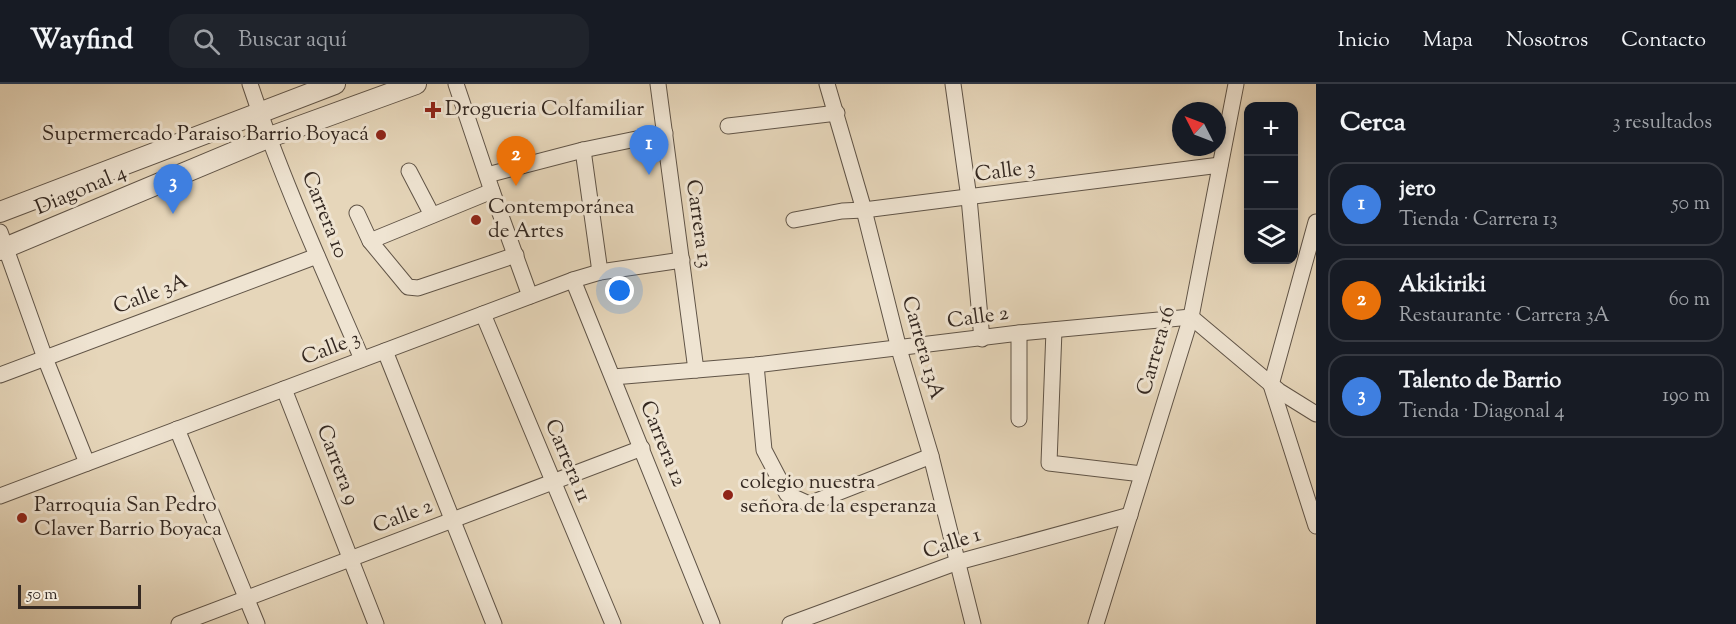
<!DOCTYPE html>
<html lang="es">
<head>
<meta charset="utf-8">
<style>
	:root { --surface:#171b24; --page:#20242c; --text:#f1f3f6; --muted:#9ea1a6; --line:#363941; --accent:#c59692 }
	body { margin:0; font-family:"Sorts Mill Goudy",serif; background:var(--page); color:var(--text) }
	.controls { position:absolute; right:18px; top:18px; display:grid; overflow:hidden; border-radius:12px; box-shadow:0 3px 9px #0003 }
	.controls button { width:54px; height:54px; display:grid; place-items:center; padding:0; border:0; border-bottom:2px solid var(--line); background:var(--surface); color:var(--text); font:30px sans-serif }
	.compass { position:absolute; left:1172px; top:18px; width:54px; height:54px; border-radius:50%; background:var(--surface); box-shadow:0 3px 9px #0003; rotate:312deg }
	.scale { position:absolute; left:18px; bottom:15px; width:123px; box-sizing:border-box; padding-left:6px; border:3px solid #342821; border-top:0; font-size:16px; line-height:21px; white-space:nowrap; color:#342821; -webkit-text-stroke:4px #efe4d2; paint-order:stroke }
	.you { position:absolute; left:620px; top:207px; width:21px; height:21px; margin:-15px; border:4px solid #fff; border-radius:50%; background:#1a73e8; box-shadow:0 0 0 9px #1a73e833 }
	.badge { display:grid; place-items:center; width:39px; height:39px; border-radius:50%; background:var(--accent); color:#fff; font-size:20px; font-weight:700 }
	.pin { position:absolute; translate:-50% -50px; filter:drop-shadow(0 2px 3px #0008) }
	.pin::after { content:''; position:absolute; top:32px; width:21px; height:18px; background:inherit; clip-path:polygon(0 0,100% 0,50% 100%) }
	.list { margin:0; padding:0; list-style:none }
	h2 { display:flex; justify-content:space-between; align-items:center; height:78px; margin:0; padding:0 24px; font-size:26px }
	h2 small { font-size:20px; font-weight:400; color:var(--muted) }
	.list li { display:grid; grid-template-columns:39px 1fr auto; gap:18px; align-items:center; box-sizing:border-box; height:84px; margin:0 12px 12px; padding:0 12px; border:2px solid var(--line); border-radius:18px }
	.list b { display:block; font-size:22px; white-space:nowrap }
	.list p { margin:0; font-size:20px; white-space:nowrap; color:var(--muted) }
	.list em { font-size:20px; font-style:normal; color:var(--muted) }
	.icon { flex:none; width:33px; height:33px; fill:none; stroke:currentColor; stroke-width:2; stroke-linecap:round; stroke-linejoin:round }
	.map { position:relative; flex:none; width:1316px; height:540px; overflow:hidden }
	header { display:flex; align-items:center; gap:36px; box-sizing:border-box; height:84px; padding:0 30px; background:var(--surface); border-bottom:2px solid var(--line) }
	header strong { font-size:28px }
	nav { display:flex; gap:33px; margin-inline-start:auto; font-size:21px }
	.search { width:420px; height:54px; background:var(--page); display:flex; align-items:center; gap:15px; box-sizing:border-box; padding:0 21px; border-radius:18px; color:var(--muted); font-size:22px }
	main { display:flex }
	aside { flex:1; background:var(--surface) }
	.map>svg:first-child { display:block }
</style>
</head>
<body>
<header>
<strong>Wayfind</strong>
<div class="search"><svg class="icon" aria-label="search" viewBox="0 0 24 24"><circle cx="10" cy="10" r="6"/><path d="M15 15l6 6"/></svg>Buscar aquí</div>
<nav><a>Inicio</a><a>Mapa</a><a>Nosotros</a><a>Contacto</a></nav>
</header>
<main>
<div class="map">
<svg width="1316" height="540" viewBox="0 0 1316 540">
	<rect width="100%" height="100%" fill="#e6d6ba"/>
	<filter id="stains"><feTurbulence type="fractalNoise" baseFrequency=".00333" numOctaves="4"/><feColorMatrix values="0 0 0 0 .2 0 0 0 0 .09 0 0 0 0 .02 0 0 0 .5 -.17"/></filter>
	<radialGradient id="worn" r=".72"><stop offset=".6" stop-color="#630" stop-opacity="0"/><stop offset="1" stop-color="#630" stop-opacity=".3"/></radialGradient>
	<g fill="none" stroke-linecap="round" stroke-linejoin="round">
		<g stroke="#605447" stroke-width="17">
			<g id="minor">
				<path d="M250,0C281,93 323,185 362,275"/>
				<polyline points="456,0 492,107 530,212"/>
				<polyline points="658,0 696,286"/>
				<polyline points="827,0 864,126 899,265 931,372 973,540"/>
				<polyline points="953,0 969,114 982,255"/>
				<polyline points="728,42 837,29"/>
				<polyline points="583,66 600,188"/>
				<polyline points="409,87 432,131"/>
				<polyline points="487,91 583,66 665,49"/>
				<polyline points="357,129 370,157 408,203 418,204 516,171"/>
				<polyline points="794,136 842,127 864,126 1220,81"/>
				<polyline points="1316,138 1271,301 1316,442"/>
				<polyline points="0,148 45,274 87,379"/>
				<polyline points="370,157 492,107"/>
				<polyline points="573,196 712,540"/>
				<polyline points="483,230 613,540"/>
				<polyline points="1054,246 1049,379 1142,390"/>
				<polyline points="385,267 494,540"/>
				<polyline points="756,281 764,366 787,410 809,420 931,372"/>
				<polyline points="0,291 317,172"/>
				<polyline points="613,293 756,281 1019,249 1191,233 1279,307 1316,330"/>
				<polyline points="284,305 376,540"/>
				<polyline points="1019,335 1019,249"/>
				<polyline points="177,345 257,540"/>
				<polyline points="0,412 573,196 600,188 682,176"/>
				<polyline points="179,540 642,364"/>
				<polyline points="790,540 958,478 1130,431"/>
				<polyline points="1096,540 1191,233 1236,0"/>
			</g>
		</g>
		<g stroke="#605447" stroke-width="22">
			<g id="tertiary">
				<polyline points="0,128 335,0"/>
				<polyline points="0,166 270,53 416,0"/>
			</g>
		</g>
		<use href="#minor" stroke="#efe4d2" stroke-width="15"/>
		<use href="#tertiary" stroke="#efe4d2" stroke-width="20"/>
	</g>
	<g fill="#8f2418" stroke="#efe4d2" stroke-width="2">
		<path d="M430 17h6v6h6v6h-6v6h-6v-6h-6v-6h6z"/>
		<circle cx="381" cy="51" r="6"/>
		<circle cx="476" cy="136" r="6"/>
		<circle cx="728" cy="411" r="6"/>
		<circle cx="22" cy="434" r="6"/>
	</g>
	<g text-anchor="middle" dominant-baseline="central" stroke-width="6" stroke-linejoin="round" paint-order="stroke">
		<g font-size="21" fill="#342821" stroke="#efe4d2" text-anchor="start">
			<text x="445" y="26">Drogueria Colfamiliar</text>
			<text x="369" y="51" text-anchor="end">Supermercado Paraiso Barrio Boyacá</text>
			<text x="488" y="124">Contemporánea<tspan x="488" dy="24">de Artes</tspan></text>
			<text x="740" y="399">colegio nuestra<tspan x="740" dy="24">señora de la esperanza</tspan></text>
			<text x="34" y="422">Parroquia San Pedro<tspan x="34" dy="24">Claver Barrio Boyaca</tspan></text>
		</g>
		<g font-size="21" fill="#342821" stroke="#efe4d2">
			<text transform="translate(1005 88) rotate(-7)">Calle 3</text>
			<text transform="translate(81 107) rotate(-23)">Diagonal 4</text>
			<text transform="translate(324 131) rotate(68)">Carrera 10</text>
			<text transform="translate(698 140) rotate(82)">Carrera 13</text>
			<text transform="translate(151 211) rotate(-21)">Calle 3A</text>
			<text transform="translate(978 234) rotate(-8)">Calle 2</text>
			<text transform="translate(922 264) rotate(74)">Carrera 13A</text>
			<text transform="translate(331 265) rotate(-21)">Calle 3</text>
			<text transform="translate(1157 267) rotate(-74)">Carrera 16</text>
			<text transform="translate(662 360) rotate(68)">Carrera 12</text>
			<text transform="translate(567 377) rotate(67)">Carrera 11</text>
			<text transform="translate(337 381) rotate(69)">Carrera 9</text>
			<text transform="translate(403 433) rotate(-21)">Calle 2</text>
			<text transform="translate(952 460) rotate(-18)">Calle 1</text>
		</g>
	</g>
	<rect width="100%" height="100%" filter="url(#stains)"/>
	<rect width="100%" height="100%" fill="url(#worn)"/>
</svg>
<div class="controls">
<button>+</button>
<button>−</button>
<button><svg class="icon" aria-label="layers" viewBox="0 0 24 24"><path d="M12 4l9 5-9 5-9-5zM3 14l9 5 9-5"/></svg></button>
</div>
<svg class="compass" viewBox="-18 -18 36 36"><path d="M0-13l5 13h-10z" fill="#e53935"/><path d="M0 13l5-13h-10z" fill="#9ea1a6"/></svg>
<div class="scale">50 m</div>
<div class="you"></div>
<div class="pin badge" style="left:649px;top:91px;background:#3f7fe0">1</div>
<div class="pin badge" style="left:516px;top:102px;background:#e8710a">2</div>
<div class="pin badge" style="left:173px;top:130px;background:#3f7fe0">3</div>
</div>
<aside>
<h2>Cerca<small>3 resultados</small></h2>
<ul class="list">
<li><span class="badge" style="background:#3f7fe0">1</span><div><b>jero</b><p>Tienda · Carrera 13</p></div><em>50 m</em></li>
<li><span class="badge" style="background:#e8710a">2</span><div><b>Akikiriki</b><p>Restaurante · Carrera 3A</p></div><em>60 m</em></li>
<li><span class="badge" style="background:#3f7fe0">3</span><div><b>Talento de Barrio</b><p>Tienda · Diagonal 4</p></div><em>190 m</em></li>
</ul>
</aside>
</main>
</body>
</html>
